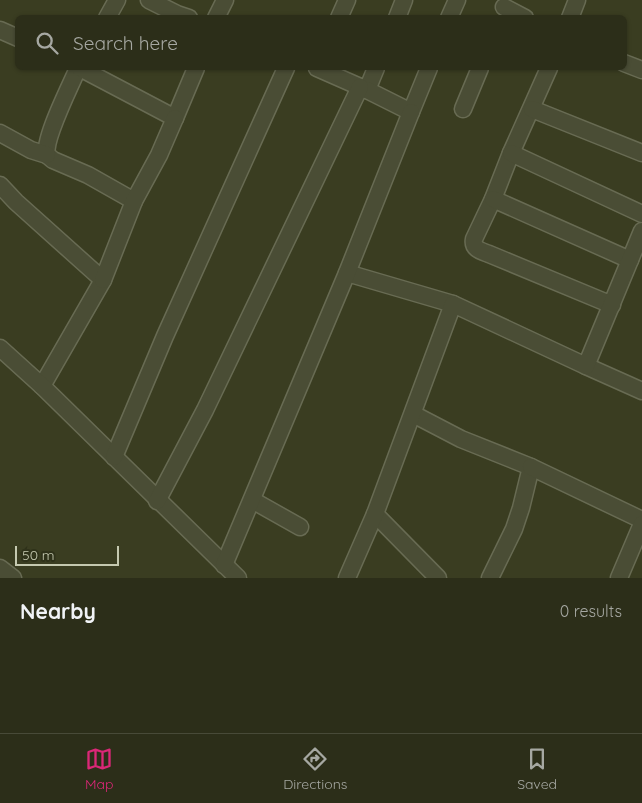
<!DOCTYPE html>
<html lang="en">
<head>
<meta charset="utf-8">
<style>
	:root { --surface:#2c2e19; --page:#343622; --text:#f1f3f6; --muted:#a6a8a2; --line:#484a38; --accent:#db2777 }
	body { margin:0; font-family:Quicksand,sans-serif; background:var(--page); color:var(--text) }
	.scale { position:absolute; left:15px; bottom:12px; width:104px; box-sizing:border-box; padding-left:5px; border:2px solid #c5c9b0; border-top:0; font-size:14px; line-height:18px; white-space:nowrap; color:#c5c9b0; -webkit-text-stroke:4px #2f321a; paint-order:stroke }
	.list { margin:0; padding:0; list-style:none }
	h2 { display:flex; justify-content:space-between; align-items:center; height:65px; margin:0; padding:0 20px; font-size:21px }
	h2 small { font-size:16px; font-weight:400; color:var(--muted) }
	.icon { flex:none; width:28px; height:28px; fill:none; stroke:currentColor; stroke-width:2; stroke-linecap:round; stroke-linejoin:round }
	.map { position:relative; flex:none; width:642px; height:578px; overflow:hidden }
	.search { position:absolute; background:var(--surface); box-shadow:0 1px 4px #0004; left:15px; right:15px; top:15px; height:55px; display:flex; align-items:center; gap:12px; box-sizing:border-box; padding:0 18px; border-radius:8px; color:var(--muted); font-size:19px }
	.sheet { height:155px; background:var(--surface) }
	nav { display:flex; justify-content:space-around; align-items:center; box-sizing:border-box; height:70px; border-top:1px solid var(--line); background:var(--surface); font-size:14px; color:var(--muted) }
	nav a { display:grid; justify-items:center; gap:2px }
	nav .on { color:var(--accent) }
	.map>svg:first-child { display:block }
</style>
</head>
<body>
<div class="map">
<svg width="642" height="578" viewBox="0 0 642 578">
	<rect width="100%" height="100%" fill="#3a3d21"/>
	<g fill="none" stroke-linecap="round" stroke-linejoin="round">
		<g stroke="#686b53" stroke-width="19">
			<g id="street">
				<polyline points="149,0 177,14 189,18"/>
				<polyline points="504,7 525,18"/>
				<polyline points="107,18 117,0"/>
				<polyline points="216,18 225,0"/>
				<polyline points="339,18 347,0"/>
				<polyline points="397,18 404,0"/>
				<polyline points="449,18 457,0"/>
				<polyline points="570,18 577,0"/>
				<polyline points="0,30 18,38"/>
				<polyline points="624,63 642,70"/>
				<path d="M78,68C71,85 43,139 47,155L53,160L88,175L134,201"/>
				<polyline points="80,68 175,118 196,68"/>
				<polyline points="317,68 367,90 376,68"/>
				<path d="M549,68L511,153L493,199L474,239C472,249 481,251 489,254L612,305"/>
				<polyline points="367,90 411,112 429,68"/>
				<polyline points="463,109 480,68"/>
				<polyline points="532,109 642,153"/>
				<polyline points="0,133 31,150 47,155"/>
				<polyline points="511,153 642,214"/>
				<polyline points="0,185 16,202 103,280 42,386"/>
				<polyline points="493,199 630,260"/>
				<polyline points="347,273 453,304"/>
				<polyline points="103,280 134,201 159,155 175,118"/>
				<polyline points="0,348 42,386 238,578"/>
				<polyline points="586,366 642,391"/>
				<polyline points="413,414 461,439 531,467 521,508 514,529 490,578"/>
				<polyline points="114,457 165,336 286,68"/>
				<polyline points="531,467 642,520"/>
				<polyline points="252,500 300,527"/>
				<polyline points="157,501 205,410 360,87"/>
				<polyline points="375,514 438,578"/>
				<polyline points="224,565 347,273 411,112"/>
				<polyline points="0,568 13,578"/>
				<polyline points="347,578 375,514 453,304 586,366 642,231"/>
				<polyline points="619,578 642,524"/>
			</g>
		</g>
		<use href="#street" stroke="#4a4d35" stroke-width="16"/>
	</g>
</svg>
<div class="scale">50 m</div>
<div class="search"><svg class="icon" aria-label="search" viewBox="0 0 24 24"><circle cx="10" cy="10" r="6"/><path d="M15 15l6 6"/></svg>Search here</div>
</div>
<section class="sheet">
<h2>Nearby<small>0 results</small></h2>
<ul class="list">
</ul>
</section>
<nav>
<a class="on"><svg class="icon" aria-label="map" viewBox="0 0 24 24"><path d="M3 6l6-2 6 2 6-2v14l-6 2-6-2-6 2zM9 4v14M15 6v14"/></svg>Map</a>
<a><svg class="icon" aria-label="directions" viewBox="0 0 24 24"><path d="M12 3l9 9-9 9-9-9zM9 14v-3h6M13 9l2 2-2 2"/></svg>Directions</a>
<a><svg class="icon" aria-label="saved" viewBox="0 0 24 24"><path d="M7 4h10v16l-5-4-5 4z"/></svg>Saved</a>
</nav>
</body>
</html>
